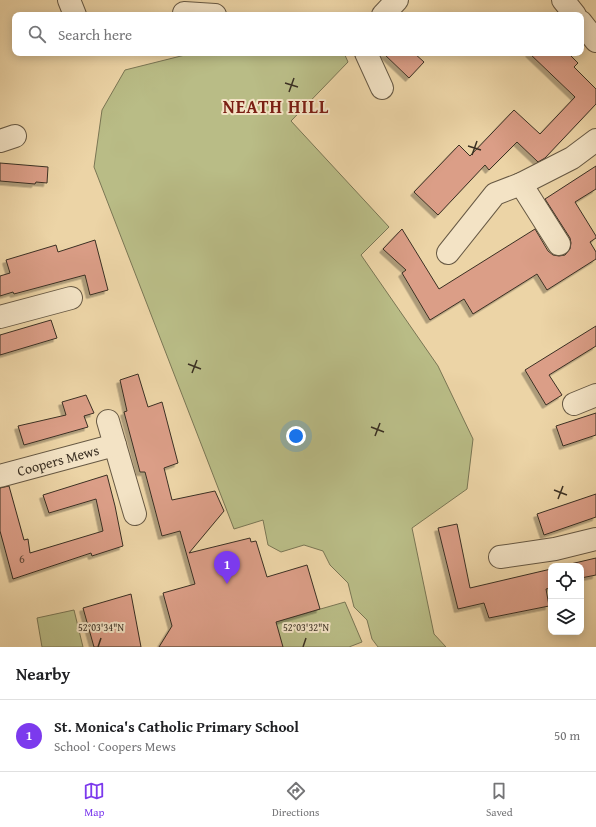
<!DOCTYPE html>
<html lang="en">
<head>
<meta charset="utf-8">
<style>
	:root { --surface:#fff; --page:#f2f2f2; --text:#202124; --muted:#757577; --line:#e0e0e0; --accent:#7c3aed }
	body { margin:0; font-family:"Gentium Book Plus",serif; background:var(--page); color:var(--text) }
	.controls { position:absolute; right:12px; bottom:12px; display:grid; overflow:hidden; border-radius:8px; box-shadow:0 2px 10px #0003 }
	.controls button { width:36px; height:36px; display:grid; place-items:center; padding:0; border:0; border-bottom:1px solid var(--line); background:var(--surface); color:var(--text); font:20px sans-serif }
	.you { position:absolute; left:296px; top:436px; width:14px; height:14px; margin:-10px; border:3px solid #fff; border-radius:50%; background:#1a73e8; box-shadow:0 0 0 6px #1a73e833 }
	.badge { display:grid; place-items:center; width:26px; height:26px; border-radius:50%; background:var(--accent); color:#fff; font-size:13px; font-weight:700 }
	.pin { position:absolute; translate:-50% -33px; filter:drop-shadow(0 1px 2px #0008) }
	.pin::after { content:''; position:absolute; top:21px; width:14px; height:12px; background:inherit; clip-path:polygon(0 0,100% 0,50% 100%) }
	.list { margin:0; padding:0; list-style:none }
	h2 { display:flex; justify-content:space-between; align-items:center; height:52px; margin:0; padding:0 16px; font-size:17px }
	h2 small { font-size:13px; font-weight:400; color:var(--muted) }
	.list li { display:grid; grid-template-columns:26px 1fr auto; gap:12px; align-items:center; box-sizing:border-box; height:72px; padding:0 16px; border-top:1px solid var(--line) }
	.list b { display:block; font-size:15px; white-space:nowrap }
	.list p { margin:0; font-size:13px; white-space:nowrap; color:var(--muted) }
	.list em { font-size:13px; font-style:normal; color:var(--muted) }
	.icon { flex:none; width:22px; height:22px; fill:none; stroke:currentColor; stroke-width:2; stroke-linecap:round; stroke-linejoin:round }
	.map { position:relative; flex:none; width:596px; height:647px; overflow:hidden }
	.search { position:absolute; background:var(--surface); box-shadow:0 2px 10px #0003; left:12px; right:12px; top:12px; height:44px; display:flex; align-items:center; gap:10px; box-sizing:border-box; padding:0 14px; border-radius:8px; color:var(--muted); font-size:15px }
	.sheet { height:124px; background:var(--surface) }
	nav { display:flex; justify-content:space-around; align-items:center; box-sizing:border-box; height:56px; border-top:1px solid var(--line); background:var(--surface); font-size:11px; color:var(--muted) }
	nav a { display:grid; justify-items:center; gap:2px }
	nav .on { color:var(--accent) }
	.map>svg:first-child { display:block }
</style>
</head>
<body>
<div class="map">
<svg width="596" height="647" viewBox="0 0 596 647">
	<defs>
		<filter id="shadow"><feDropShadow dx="-3.5" dy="3.5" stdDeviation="0" flood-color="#0004"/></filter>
	</defs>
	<rect width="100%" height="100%" fill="#ecd4a6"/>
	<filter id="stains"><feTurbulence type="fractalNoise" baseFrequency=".005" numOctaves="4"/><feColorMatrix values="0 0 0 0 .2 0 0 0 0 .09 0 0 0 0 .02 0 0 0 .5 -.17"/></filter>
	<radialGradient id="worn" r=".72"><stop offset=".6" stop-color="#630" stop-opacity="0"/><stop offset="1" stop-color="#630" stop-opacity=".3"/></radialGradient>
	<g fill="#b9bc86" stroke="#7a7654">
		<polygon points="185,53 344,53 348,62 291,121 389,227 361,255 438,366 473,439 467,489 412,528 434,634 446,647 378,647 372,639 367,620 354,607 348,583 330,565 323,551 304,545 281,552 268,545 263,520 234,529 94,167 102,110 125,70 185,55"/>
		<polygon points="345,602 362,642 349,647 282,647 275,622"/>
		<polygon points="74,610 83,647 42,647 37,618"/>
	</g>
	<g fill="#db9e87" stroke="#3b3023" filter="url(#shadow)">
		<polygon points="383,53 414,53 424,62 409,78"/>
		<polygon points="529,53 568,53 578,63 574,67 596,89 596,104 545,158 538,162 517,142 489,170 485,165 438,215 414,192 459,145 470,156 514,110 540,134 575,97"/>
		<polygon points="0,163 48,167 47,183 36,182 35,184 0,181"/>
		<polygon points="596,166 596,189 575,202 596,236 596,238 590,242 596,252 596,259 547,290 537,274 473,314 464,299 430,320 402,273 406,270 383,249 402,229 439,289 535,229 548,251 553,255 559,256 565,255 570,249 571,243 570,238 545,199"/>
		<polygon points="95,240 108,290 90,295 85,275 14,294 13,292 0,296 0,276 10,273 6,260 56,245 58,252"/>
		<polygon points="51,320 57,338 0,355 0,335"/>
		<polygon points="596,326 596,346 549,375 562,395 546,405 525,370"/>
		<polygon points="138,374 148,407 162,402 178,463 164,468 172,500 215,491 224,511 189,553 250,538 251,542 256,541 267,577 307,565 320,609 276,622 283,647 159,647 172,626 163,593 195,584 180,531 162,536 145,472 140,472 124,412 127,411 120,380"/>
		<polygon points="86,395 94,413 84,416 88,427 24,445 18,426 66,415 62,402"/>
		<polygon points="596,413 596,435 563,446 556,426"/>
		<polygon points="107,475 115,506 123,546 92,556 91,553 13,579 0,531 0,488 9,486 24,540 28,539 30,553 103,531 96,499 49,513 43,495"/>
		<polygon points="596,494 596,517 544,535 537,514"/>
		<polygon points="457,524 470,588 551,569 551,588 546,589 549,606 489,618 484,603 458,609 438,528"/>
		<polygon points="596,558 596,575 581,578 581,566 562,566"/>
		<polygon points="131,594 141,647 94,647 83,608"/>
	</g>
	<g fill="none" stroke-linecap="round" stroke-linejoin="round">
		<g stroke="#675944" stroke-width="24">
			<g id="minor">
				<polyline points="69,0 75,15"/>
				<polyline points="563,0 575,15"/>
				<polyline points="184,13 215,15"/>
				<polyline points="383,15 397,0"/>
				<polyline points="581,22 596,41"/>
				<polyline points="366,53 382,88"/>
				<polyline points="0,141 15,136"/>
				<polyline points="521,184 559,244"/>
				<polyline points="448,253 495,194 521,184 572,158 596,140"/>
				<polyline points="0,317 71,298"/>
				<polyline points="574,404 596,395"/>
				<polyline points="108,421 135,514"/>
				<path id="s1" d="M0,476L115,445"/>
				<polyline points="500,557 555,549 596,539"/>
			</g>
		</g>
		<use href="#minor" stroke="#f3e3c5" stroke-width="22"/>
	</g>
	<path fill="none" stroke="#3b3023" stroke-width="1.5" d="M285,83L298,87M289,92L294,78M468,146L481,150M472,155L477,141M188,364L201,369M192,373L197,360M371,427L384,432M375,436L380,423M554,490L567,495M558,499L563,486M98,647L101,638M303,647L306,638"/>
	<g text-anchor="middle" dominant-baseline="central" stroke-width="4" stroke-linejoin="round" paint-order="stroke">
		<g font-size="12" fill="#634c3c">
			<text x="22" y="558">6</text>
		</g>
		<g font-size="14" fill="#3b3023" stroke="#f3e3c5">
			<text stroke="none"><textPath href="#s1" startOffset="60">Coopers Mews</textPath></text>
		</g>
		<g font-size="18" font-weight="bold" letter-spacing="1" fill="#7a1f14" stroke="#f3e3c5">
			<text x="276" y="106">NEATH HILL</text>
		</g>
	</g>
	<g font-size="10" text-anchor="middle" fill="#3b3023" stroke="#f3e3c5" stroke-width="4" stroke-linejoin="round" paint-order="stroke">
		<text x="101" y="631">52°03'34"N</text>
		<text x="306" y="631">52°03'32"N</text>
	</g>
	<rect width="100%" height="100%" filter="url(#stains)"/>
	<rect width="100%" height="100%" fill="url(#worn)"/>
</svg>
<div class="controls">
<button><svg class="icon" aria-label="locate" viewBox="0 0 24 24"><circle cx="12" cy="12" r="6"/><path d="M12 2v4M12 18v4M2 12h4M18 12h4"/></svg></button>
<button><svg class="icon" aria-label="layers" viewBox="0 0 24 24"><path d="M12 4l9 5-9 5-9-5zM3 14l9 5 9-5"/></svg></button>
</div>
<div class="you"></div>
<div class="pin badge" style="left:227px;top:584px">1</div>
<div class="search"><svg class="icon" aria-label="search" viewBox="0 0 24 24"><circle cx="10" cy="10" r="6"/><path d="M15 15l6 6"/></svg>Search here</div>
</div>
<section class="sheet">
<h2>Nearby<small></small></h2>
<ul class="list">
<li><span class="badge">1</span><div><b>St. Monica's Catholic Primary School</b><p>School · Coopers Mews</p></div><em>50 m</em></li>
</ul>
</section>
<nav>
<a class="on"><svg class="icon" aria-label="map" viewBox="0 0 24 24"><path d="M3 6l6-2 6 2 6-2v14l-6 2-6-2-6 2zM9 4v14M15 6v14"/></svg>Map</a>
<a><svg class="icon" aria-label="directions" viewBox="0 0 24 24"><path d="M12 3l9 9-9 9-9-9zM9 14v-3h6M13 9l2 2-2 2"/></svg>Directions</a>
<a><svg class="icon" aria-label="saved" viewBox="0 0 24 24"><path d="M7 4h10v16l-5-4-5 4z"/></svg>Saved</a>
</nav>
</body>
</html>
